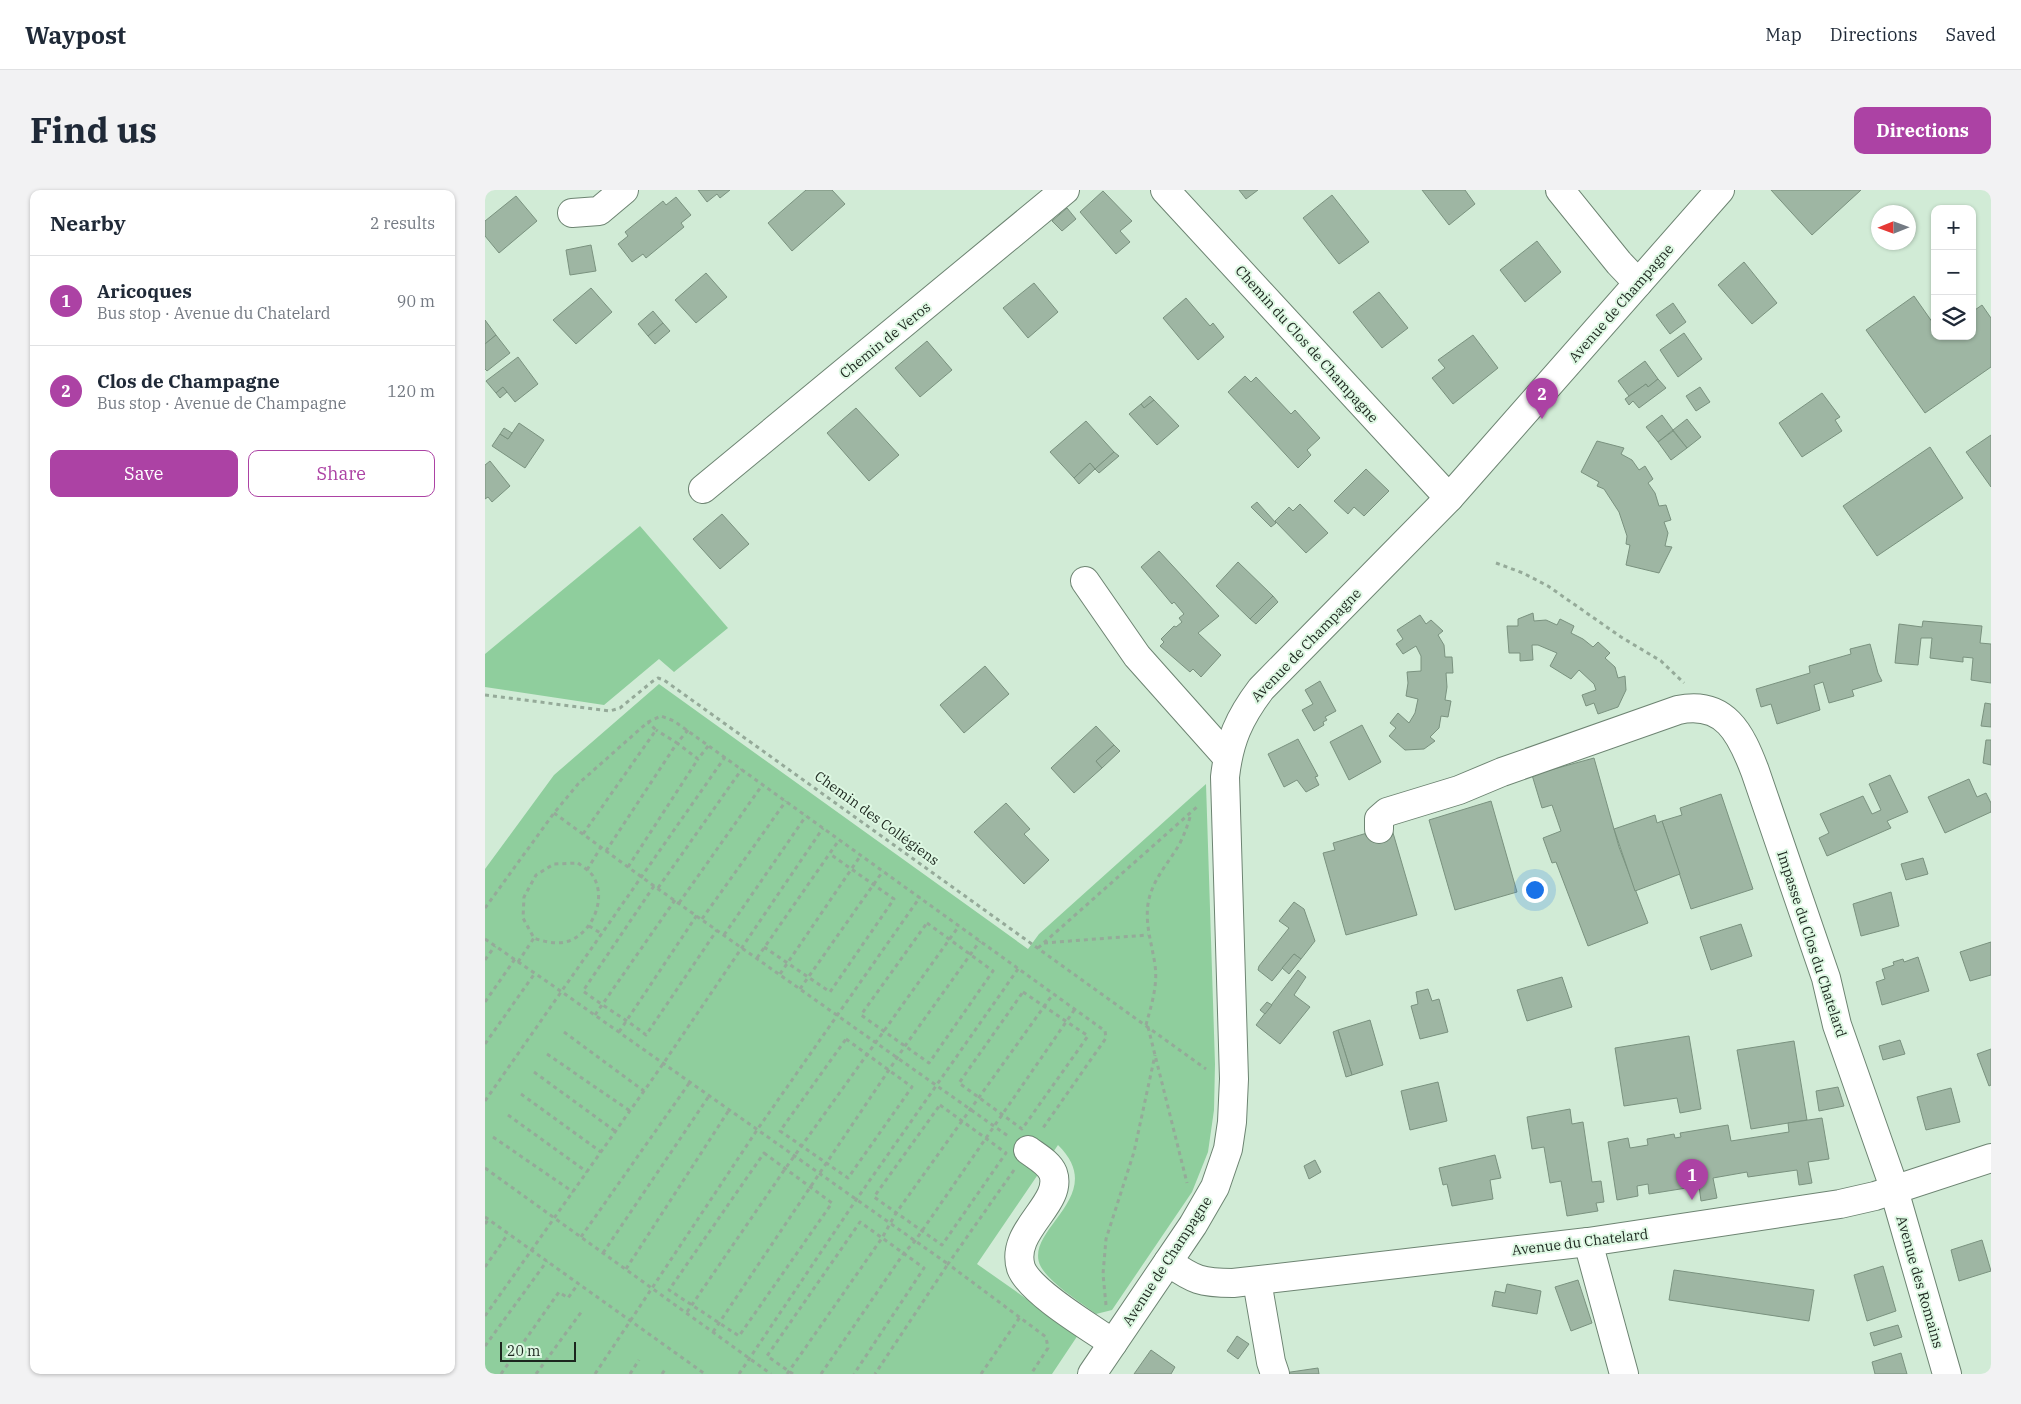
<!DOCTYPE html>
<html lang="en">
<head>
<meta charset="utf-8">
<style>
	:root { --surface:#fff; --page:#f2f2f3; --text:#1f2937; --muted:#747a83; --line:#e0e1e3; --accent:#ac42a4 }
	body { margin:0; font-family:"IBM Plex Serif",serif; background:var(--page); color:var(--text) }
	.controls { position:absolute; right:15px; top:15px; display:grid; overflow:hidden; border-radius:10px; box-shadow:0 1px 4px #0004 }
	.controls button { width:45px; height:45px; display:grid; place-items:center; padding:0; border:0; border-bottom:1px solid var(--line); background:var(--surface); color:var(--text); font:25px sans-serif }
	.compass { position:absolute; left:1386px; top:15px; width:45px; height:45px; border-radius:50%; background:var(--surface); box-shadow:0 1px 4px #0004; rotate:269deg }
	.scale { position:absolute; left:15px; bottom:12px; width:76px; box-sizing:border-box; padding-left:5px; border:2px solid #1c261e; border-top:0; font-size:14px; line-height:18px; white-space:nowrap; color:#1c261e; -webkit-text-stroke:4px #def8e3; paint-order:stroke }
	.you { position:absolute; left:1049px; top:699px; width:18px; height:18px; margin:-12px; border:4px solid #fff; border-radius:50%; background:#1a73e8; box-shadow:0 0 0 8px #1a73e833 }
	.badge { display:grid; place-items:center; width:32px; height:32px; border-radius:50%; background:var(--accent); color:#fff; font-size:16px; font-weight:700 }
	.pin { position:absolute; translate:-50% -41px; filter:drop-shadow(0 1px 2px #0008) }
	.pin::after { content:''; position:absolute; top:26px; width:18px; height:15px; background:inherit; clip-path:polygon(0 0,100% 0,50% 100%) }
	.list { margin:0; padding:0; list-style:none }
	h2 { display:flex; justify-content:space-between; align-items:center; height:65px; margin:0; padding:0 20px; font-size:21px }
	h2 small { font-size:16px; font-weight:400; color:var(--muted) }
	.list li { display:grid; grid-template-columns:32px 1fr auto; gap:15px; align-items:center; box-sizing:border-box; height:90px; padding:0 20px; border-top:1px solid var(--line) }
	.list b { display:block; font-size:19px; white-space:nowrap }
	.list p { margin:0; font-size:16px; white-space:nowrap; color:var(--muted) }
	.list em { font-size:16px; font-style:normal; color:var(--muted) }
	.actions { display:flex; gap:10px; padding:15px 20px }
	.actions a { flex:1; padding:11px 0; border:1px solid var(--accent); border-radius:10px; text-align:center; font-size:18px; color:var(--accent) }
	.actions .main { background:var(--accent); color:#fff }
	.icon { flex:none; width:28px; height:28px; fill:none; stroke:currentColor; stroke-width:2; stroke-linecap:round; stroke-linejoin:round }
	.map { position:relative; flex:none; width:1506px; height:1184px; overflow:hidden; border-radius:10px }
	header { display:flex; align-items:center; gap:30px; box-sizing:border-box; height:70px; padding:0 25px; background:var(--surface); border-bottom:1px solid var(--line) }
	header strong { font-size:24px }
	nav { display:flex; gap:28px; margin-inline-start:auto; font-size:18px }
	.intro { display:flex; align-items:center; justify-content:space-between; box-sizing:border-box; height:120px; padding:0 30px }
	h1 { margin:0; font-size:35px }
	.button { padding:12px 22px; border-radius:10px; background:var(--accent); color:#fff; font-size:18px; font-weight:700 }
	main { display:flex; gap:30px; padding:0 30px }
	aside { flex:1; background:var(--surface); border-radius:10px; box-shadow:0 1px 4px #0004 }
	.map>svg:first-child { display:block }
</style>
</head>
<body>
<header>
<strong>Waypost</strong>
<nav><a>Map</a><a>Directions</a><a>Saved</a></nav>
</header>
<div class="intro"><h1>Find us</h1><a class="button">Directions</a></div>
<main>
<aside>
<h2>Nearby<small>2 results</small></h2>
<ul class="list">
<li><span class="badge">1</span><div><b>Aricoques</b><p>Bus stop · Avenue du Chatelard</p></div><em>90 m</em></li>
<li><span class="badge">2</span><div><b>Clos de Champagne</b><p>Bus stop · Avenue de Champagne</p></div><em>120 m</em></li>
</ul>
<div class="actions"><a class="main">Save</a><a>Share</a></div>
</aside>
<div class="map">
<svg width="1506" height="1184" viewBox="0 0 1506 1184">
	<rect width="100%" height="100%" fill="#d1ebd6"/>
	<g fill="#8fce9d">
		<polygon points="155,336 243,438 189,482 174,469 119,515 0,497 0,464"/>
		<path d="M174,494L543,759L554,744L721,594L730,874L729,920L723,962L707,1002L627,1120L611,1124C595,1112 566,1094 556,1077C536,1040 626,1007 573,955L492,1074L593,1145L567,1184H0V679L69,585Z"/>
	</g>
	<g fill="#9eb6a3" stroke="#7a927f">
		<polygon points="213,0 245,0 235,8 232,4 222,12"/>
		<polygon points="321,0 347,0 360,14 307,61 283,33"/>
		<polygon points="754,0 773,0 761,9"/>
		<polygon points="937,0 980,0 990,14 964,35"/>
		<polygon points="1286,0 1376,0 1327,45"/>
		<polygon points="618,1 647,31 635,41 645,52 631,64 595,22"/>
		<polygon points="847,5 884,52 854,74 818,28"/>
		<polygon points="31,6 52,31 14,63 0,46 0,31"/>
		<polygon points="191,7 206,25 196,33 199,37 161,68 158,64 147,72 133,54 143,46 140,42 178,11 181,15"/>
		<polygon points="582,18 591,29 577,41 567,31"/>
		<polygon points="1052,51 1076,82 1040,112 1015,80"/>
		<polygon points="106,55 111,81 85,85 81,60"/>
		<polygon points="1259,72 1292,113 1267,134 1233,95"/>
		<polygon points="221,83 242,107 211,133 190,110"/>
		<polygon points="549,93 573,122 543,148 518,118"/>
		<polygon points="106,98 127,122 91,154 68,130"/>
		<polygon points="894,102 923,138 897,158 868,122"/>
		<polygon points="1429,106 1450,136 1450,146 1487,146 1487,122 1497,115 1506,128 1506,177 1440,223 1381,140"/>
		<polygon points="701,108 725,136 728,133 739,147 713,170 678,128"/>
		<polygon points="1188,113 1201,132 1185,144 1171,125"/>
		<polygon points="168,121 178,133 163,146 153,134"/>
		<polygon points="0,130 11,145 0,154"/>
		<polygon points="178,133 185,141 170,154 163,146"/>
		<polygon points="1199,143 1217,169 1193,187 1175,160"/>
		<polygon points="11,145 25,163 2,181 0,179 0,154"/>
		<polygon points="988,145 1013,178 968,214 947,188 960,178 953,170"/>
		<polygon points="442,151 467,180 435,207 410,178"/>
		<polygon points="33,167 53,194 30,212 18,197 11,203 1,191"/>
		<polygon points="1160,171 1173,189 1163,197 1161,194 1144,206 1133,191"/>
		<polygon points="760,186 766,192 771,187 806,224 810,220 835,248 822,260 826,265 813,278 743,202"/>
		<polygon points="1173,189 1181,198 1154,218 1148,211 1144,215 1140,209 1161,194 1163,197"/>
		<polygon points="18,197 22,202 15,208 11,203"/>
		<polygon points="1215,197 1225,212 1211,221 1201,206"/>
		<polygon points="1337,203 1355,227 1350,230 1357,241 1317,267 1294,233"/>
		<polygon points="665,206 669,210 659,218 656,214"/>
		<polygon points="669,210 694,236 672,255 644,224 656,214 659,218"/>
		<polygon points="371,218 414,265 384,291 342,243"/>
		<polygon points="1177,225 1188,240 1173,252 1161,237"/>
		<polygon points="1202,229 1216,247 1202,258 1188,240"/>
		<polygon points="601,231 629,262 610,279 605,273 589,288 565,262"/>
		<polygon points="34,233 59,250 40,278 7,256 15,244 23,249"/>
		<polygon points="19,238 27,243 23,249 15,244"/>
		<polygon points="1188,241 1202,258 1186,270 1173,252"/>
		<polygon points="1506,245 1506,297 1481,262"/>
		<polygon points="1112,251 1139,258 1136,264 1147,270 1154,280 1160,276 1168,289 1163,293 1170,303 1174,316 1181,315 1186,330 1179,332 1183,343 1180,356 1187,357 1174,383 1141,375 1145,355 1141,354 1142,346 1134,322 1119,299 1112,296 1114,292 1096,282"/>
		<polygon points="1445,257 1478,308 1392,366 1358,316"/>
		<polygon points="629,262 634,266 614,283 610,279"/>
		<polygon points="5,271 25,296 7,312 3,307 0,309 0,275"/>
		<polygon points="605,273 610,279 594,294 589,288"/>
		<polygon points="881,279 904,301 879,326 869,317 863,324 849,311"/>
		<polygon points="772,312 791,333 786,337 766,317"/>
		<polygon points="815,314 843,343 821,363 790,331 804,317 808,321"/>
		<polygon points="237,324 264,354 235,379 208,349"/>
		<polygon points="674,361 734,426 713,443 736,465 716,487 708,479 705,482 675,456 679,452 676,449 689,436 691,437 697,432 694,428 699,424 689,412 687,414 656,377"/>
		<polygon points="753,372 788,406 765,429 731,396"/>
		<polygon points="788,406 793,412 771,434 765,429"/>
		<polygon points="1048,423 1049,431 1061,430 1072,435 1075,429 1089,436 1086,443 1098,449 1108,457 1113,452 1125,463 1120,468 1130,477 1133,488 1140,486 1141,500 1133,517 1113,524 1109,513 1101,516 1097,505 1111,500 1109,494 1094,480 1086,489 1065,476 1072,463 1053,455 1047,455 1048,470 1035,471 1035,463 1024,463 1022,436 1033,436 1033,429"/>
		<polygon points="935,425 941,434 946,430 958,441 953,445 959,455 960,467 967,467 968,483 961,483 962,497 960,510 966,511 963,527 956,526 954,538 945,547 950,551 939,559 920,560 904,546 911,538 905,533 913,523 924,533 930,523 933,509 921,506 923,493 922,482 936,481 936,466 931,456 918,464 911,454 918,449 912,440"/>
		<polygon points="1438,431 1497,436 1495,453 1506,454 1506,493 1486,490 1488,468 1478,467 1478,472 1445,468 1447,448 1436,448 1433,475 1410,473 1414,434 1437,437"/>
		<polygon points="1385,454 1393,483 1397,491 1367,500 1369,506 1344,513 1338,492 1329,495 1335,520 1292,534 1286,514 1276,517 1271,499 1325,483 1324,476 1366,464 1365,459"/>
		<polygon points="500,476 524,504 479,543 455,515"/>
		<polygon points="835,491 851,521 840,527 842,530 838,532 839,535 829,541 817,520 828,514 820,500"/>
		<polygon points="1500,513 1506,514 1506,537 1496,536"/>
		<polygon points="877,535 896,572 864,590 845,552"/>
		<polygon points="611,536 629,555 611,571 617,578 589,603 566,578"/>
		<polygon points="813,549 833,586 830,587 834,595 821,602 812,590 799,597 783,564"/>
		<polygon points="1501,550 1506,550 1506,575 1498,573"/>
		<polygon points="629,555 635,561 617,578 611,571"/>
		<polygon points="1109,568 1134,657 1163,733 1103,756 1071,672 1067,673 1058,648 1076,641 1067,615 1057,618 1047,585"/>
		<polygon points="1405,585 1423,622 1402,631 1406,638 1342,666 1334,648 1344,643 1335,624 1378,606 1387,624 1396,620 1384,594"/>
		<polygon points="1484,589 1492,607 1501,603 1506,613 1506,622 1460,643 1443,607"/>
		<polygon points="1236,604 1268,699 1206,719 1177,631 1197,625 1195,618"/>
		<polygon points="1006,611 1032,702 970,720 944,630"/>
		<polygon points="521,613 545,639 539,644 564,670 539,694 489,642"/>
		<polygon points="1170,625 1172,633 1177,631 1195,684 1150,701 1129,639"/>
		<polygon points="906,636 932,725 861,745 838,663 850,660 848,653"/>
		<polygon points="1438,668 1443,684 1421,690 1416,674"/>
		<polygon points="1406,702 1414,736 1376,746 1368,714"/>
		<polygon points="809,712 819,719 830,751 816,769 809,764 787,791 773,780 774,776 804,738 794,731"/>
		<polygon points="1256,734 1267,766 1226,780 1215,747"/>
		<polygon points="1506,752 1506,785 1485,791 1475,762"/>
		<polygon points="809,764 816,769 804,784 797,778"/>
		<polygon points="1433,767 1444,801 1397,815 1391,792 1400,789 1397,779 1409,775 1408,772 1418,769 1419,772"/>
		<polygon points="813,780 821,787 809,805 825,817 795,854 771,835"/>
		<polygon points="1077,787 1087,817 1042,831 1032,800"/>
		<polygon points="943,799 947,811 954,809 963,842 935,849 926,816 933,814 931,802"/>
		<polygon points="782,812 787,815 780,824 775,820"/>
		<polygon points="885,830 898,875 867,885 853,840"/>
		<polygon points="853,840 867,885 861,887 848,842"/>
		<polygon points="1204,846 1216,919 1195,923 1192,908 1139,916 1130,858"/>
		<polygon points="1415,850 1420,864 1398,870 1394,856"/>
		<polygon points="1309,851 1322,930 1266,939 1252,860"/>
		<polygon points="1506,859 1506,895 1504,896 1492,864"/>
		<polygon points="953,892 962,931 925,940 916,901"/>
		<polygon points="1353,897 1359,916 1334,921 1331,901"/>
		<polygon points="1466,898 1475,932 1441,940 1432,907"/>
		<polygon points="1085,919 1087,934 1098,932 1107,992 1116,991 1119,1012 1111,1013 1113,1021 1082,1026 1076,991 1065,993 1059,957 1047,959 1042,927"/>
		<polygon points="1337,928 1344,969 1323,972 1327,993 1314,995 1312,980 1263,987 1262,982 1228,988 1232,1008 1216,1011 1214,996 1164,1004 1163,994 1152,996 1153,1006 1132,1010 1123,952 1143,948 1145,958 1163,955 1162,949 1189,944 1190,948 1196,947 1195,943 1243,935 1246,951 1304,942 1303,933"/>
		<polygon points="1010,965 1016,988 1005,990 1008,1009 967,1016 962,994 958,995 954,978"/>
		<polygon points="830,970 836,982 824,989 819,976"/>
		<polygon points="1497,1050 1506,1081 1474,1091 1466,1060"/>
		<polygon points="1398,1076 1411,1121 1382,1131 1369,1085"/>
		<polygon points="1189,1080 1329,1100 1324,1131 1184,1110"/>
		<polygon points="1093,1090 1107,1133 1086,1141 1070,1097"/>
		<polygon points="1022,1094 1056,1101 1052,1124 1007,1116 1010,1101 1020,1103"/>
		<polygon points="1413,1135 1417,1147 1389,1156 1385,1143"/>
		<polygon points="752,1146 764,1154 753,1169 742,1161"/>
		<polygon points="666,1160 690,1177 686,1184 649,1184"/>
		<polygon points="1416,1163 1422,1184 1390,1184 1387,1172"/>
		<polygon points="833,1178 834,1184 799,1184 799,1183"/>
	</g>
	<g fill="none" stroke-linecap="round" stroke-linejoin="round">
		<g stroke="#6d8472" stroke-width="30">
			<g id="minor">
				<polyline points="680,0 964,308"/>
				<polyline points="1075,0 1134,73 1153,93"/>
				<polyline points="87,23 114,21 139,0"/>
				<polyline points="218,299 580,0"/>
				<polyline points="600,391 652,466 742,567"/>
				<path d="M894,639V629L902,622L974,600L1017,582L1193,520C1240,510 1256,544 1270,581L1341,788L1352,835L1405,986L1462,1184"/>
				<path d="M543,960C551,966 564,973 568,983C579,1014 524,1040 536,1078C545,1102 606,1138 628,1153"/>
				<polyline points="1103,1052 1139,1184"/>
				<path d="M683,1072C709,1090 716,1093 748,1093L1103,1052L1355,1014L1390,1006L1506,968"/>
				<polyline points="772,1091 786,1172 790,1184"/>
				<path d="M607,1184L708,1035L730,997L743,959L747,932L749,889L740,587C744,551 754,528 776,499L964,308L1235,0"/>
			</g>
		</g>
		<g stroke="#95aa99" stroke-width="3" stroke-dasharray="4 4" stroke-linecap="butt">
			<polyline points="1011,373 1038,383 1063,396 1136,447 1176,471 1199,493"/>
			<polyline points="0,505 125,521 135,518 168,491 173,488 179,490 721,879"/>
			<polyline points="203,540 192,553 213,569 224,555"/>
			<polyline points="69,623 169,696 523,946"/>
			<polyline points="98,644 171,540 163,532"/>
			<polyline points="121,661 192,553 171,540"/>
			<path d="M93,673C98,677 105,681 108,686C122,708 108,742 84,751C72,755 60,752 49,748L38,728L39,707L51,685L69,674Z"/>
			<polyline points="143,677 213,569"/>
			<polyline points="102,680 116,657"/>
			<path d="M169,696L98,801C119,817 141,829 161,845L232,740"/>
			<polyline points="173,698 257,579"/>
			<polyline points="194,713 278,594"/>
			<polyline points="0,718 69,623 93,594 163,532 176,526 189,531 620,841 621,848 558,938"/>
			<polyline points="217,729 301,611"/>
			<polygon points="442,733 508,781 444,873 376,825"/>
			<polyline points="104,736 117,744"/>
			<polyline points="239,745 321,626"/>
			<polyline points="0,749 77,802 463,1074 390,1184"/>
			<polyline points="559,753 663,745"/>
			<polyline points="279,757 345,802 409,709 345,664"/>
			<polyline points="553,758 713,616"/>
			<polyline points="272,768 354,650"/>
			<polyline points="0,770 10,756"/>
			<polyline points="33,772 49,748"/>
			<polyline points="295,784 376,665"/>
			<polyline points="315,799 398,681"/>
			<polygon points="538,802 603,846 537,939 474,893"/>
			<polyline points="0,812 30,769"/>
			<polyline points="110,825 190,710"/>
			<path d="M661,835C666,816 673,796 670,775C667,754 660,735 663,714C667,689 684,673 695,653C700,643 703,634 706,624"/>
			<polyline points="663,837 702,993"/>
			<polyline points="79,842 159,901"/>
			<polyline points="134,842 212,725"/>
			<polygon points="361,849 427,897 363,988 295,941"/>
			<polyline points="0,854 50,783"/>
			<polyline points="62,864 145,921"/>
			<polyline points="49,882 130,941"/>
			<polyline points="36,904 116,962"/>
			<polyline points="0,911 240,567"/>
			<polygon points="455,915 521,963 457,1055 389,1007"/>
			<polyline points="23,925 102,982"/>
			<polyline points="8,947 88,1002"/>
			<polygon points="279,963 347,1013 254,1146 184,1100"/>
			<polyline points="0,978 286,1184"/>
			<polyline points="529,980 463,1074 561,1147 563,1158 546,1184"/>
			<polyline points="0,1027 220,1184"/>
			<polyline points="0,1034 3,1030"/>
			<polyline points="96,1047 205,892"/>
			<polyline points="118,1063 224,906"/>
			<polyline points="0,1077 23,1044"/>
			<polyline points="141,1079 244,920"/>
			<polyline points="621,1115 618,1084 621,1049 649,962 670,865"/>
			<polyline points="202,1122 300,979 474,736"/>
			<polyline points="0,1126 178,874 338,638"/>
			<polyline points="228,1142 420,856 495,751"/>
			<polyline points="0,1156 62,1071"/>
			<polyline points="16,1184 74,1102 83,1108 93,1094"/>
			<polyline points="51,1184 97,1121"/>
			<polyline points="110,1184 272,940 435,707"/>
			<polyline points="145,1184 154,1170"/>
			<polyline points="177,1184 181,1178"/>
			<polyline points="254,1184 371,1010 533,779"/>
			<polyline points="302,1184 397,1048 411,1023 568,804"/>
			<polyline points="308,1184 282,1166 375,1032 439,1078 369,1184"/>
			<polyline points="336,1184 419,1063 430,1051 590,819"/>
			<polyline points="496,1184 535,1127"/>
		</g>
		<use href="#minor" stroke="#fff" stroke-width="28"/>
	</g>
	<g text-anchor="middle" dominant-baseline="central" stroke-width="4" stroke-linejoin="round" paint-order="stroke">
		<g font-size="14" fill="#1c261e" stroke="#def8e3">
			<text transform="translate(1136 113) rotate(-49)">Avenue de Champagne</text>
			<text transform="translate(400 150) rotate(-39)">Chemin de Veros</text>
			<text transform="translate(822 154) rotate(48)">Chemin du Clos de Champagne</text>
			<text transform="translate(821 455) rotate(-46)">Avenue de Champagne</text>
			<text transform="translate(392 628) rotate(36)">Chemin des Collégiens</text>
			<text transform="translate(1327 754) rotate(72)">Impasse du Clos du Chatelard</text>
			<text transform="translate(1095 1052) rotate(-7)">Avenue du Chatelard</text>
			<text transform="translate(682 1071) rotate(-57)">Avenue de Champagne</text>
			<text transform="translate(1435 1092) rotate(74)">Avenue des Romains</text>
		</g>
	</g>
</svg>
<div class="controls">
<button>+</button>
<button>−</button>
<button><svg class="icon" aria-label="layers" viewBox="0 0 24 24"><path d="M12 4l9 5-9 5-9-5zM3 14l9 5 9-5"/></svg></button>
</div>
<svg class="compass" viewBox="-18 -18 36 36"><path d="M0-13l5 13h-10z" fill="#e53935"/><path d="M0 13l5-13h-10z" fill="#747a83"/></svg>
<div class="scale">20 m</div>
<div class="you"></div>
<div class="pin badge" style="left:1207px;top:1010px">1</div>
<div class="pin badge" style="left:1057px;top:229px">2</div>
</div>
</main>
</body>
</html>
